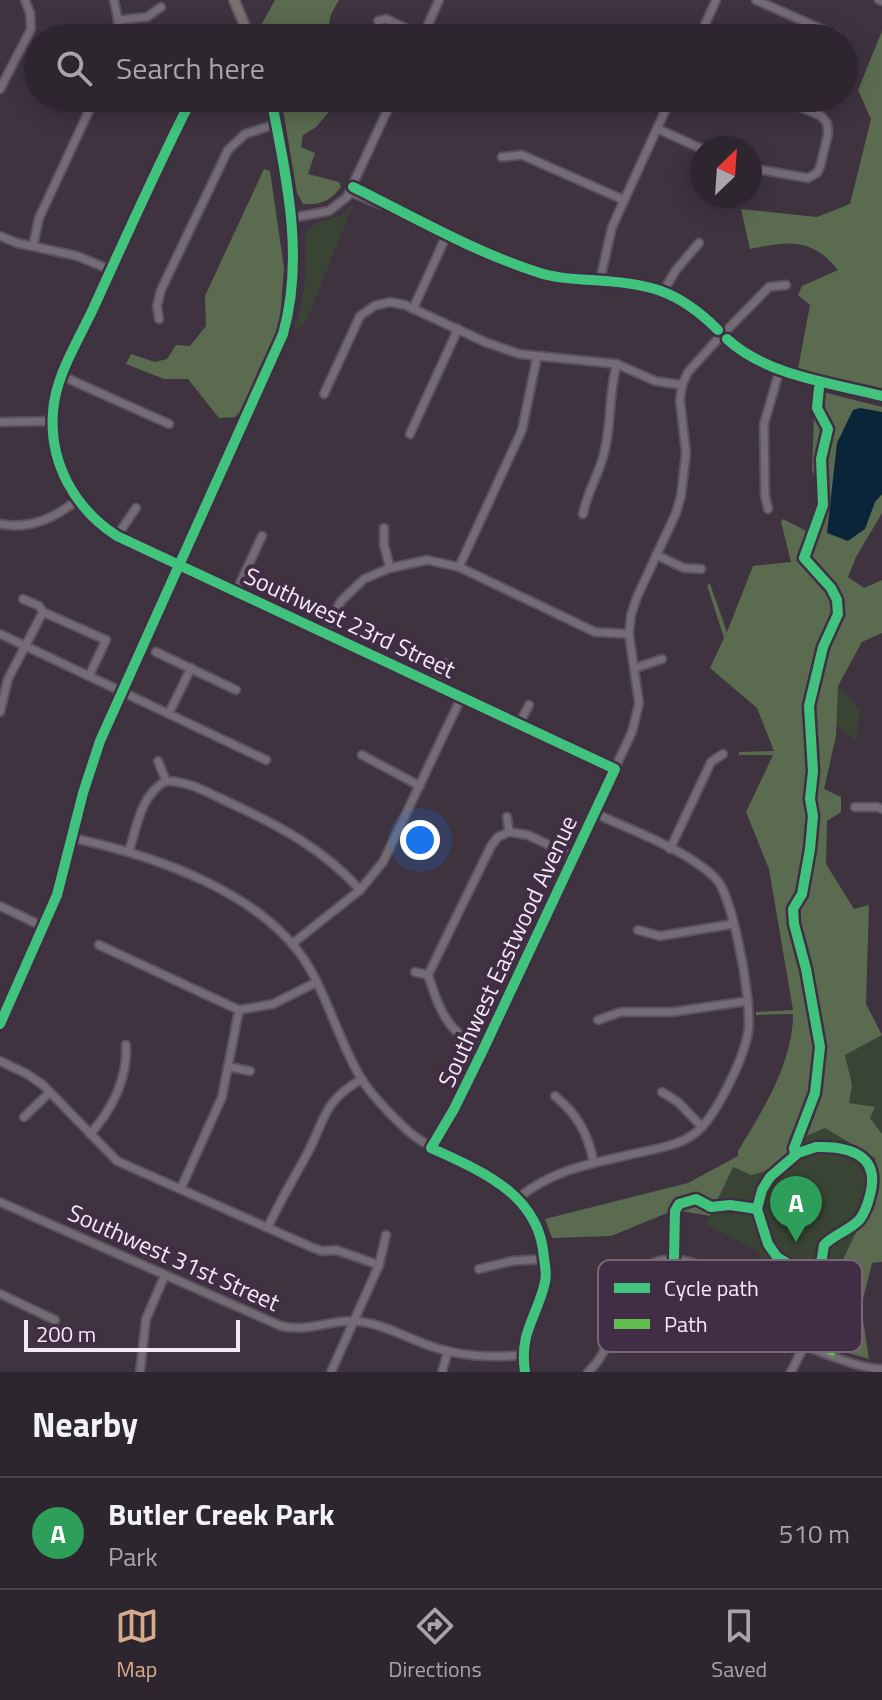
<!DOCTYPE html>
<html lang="en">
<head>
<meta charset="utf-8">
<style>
	:root { --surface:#2e262f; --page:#362e37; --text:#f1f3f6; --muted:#a7a5aa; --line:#49434b; --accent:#d6ab8b }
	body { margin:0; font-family:"Titillium Web",sans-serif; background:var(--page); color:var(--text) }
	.compass { position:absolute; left:690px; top:136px; width:72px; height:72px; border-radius:50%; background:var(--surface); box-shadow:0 4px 20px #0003; rotate:25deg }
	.scale { position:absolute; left:24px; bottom:20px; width:216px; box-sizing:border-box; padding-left:8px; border:4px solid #f4e8f7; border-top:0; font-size:22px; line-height:28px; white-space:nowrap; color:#f4e8f7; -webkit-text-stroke:6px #412e44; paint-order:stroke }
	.you { position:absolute; left:420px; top:840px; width:28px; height:28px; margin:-20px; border:6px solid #fff; border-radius:50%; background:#1a73e8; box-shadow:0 0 0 12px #1a73e833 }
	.badge { display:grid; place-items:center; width:52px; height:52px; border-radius:50%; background:var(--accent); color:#fff; font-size:26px; font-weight:700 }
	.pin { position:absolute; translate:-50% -66px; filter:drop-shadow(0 2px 4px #0008) }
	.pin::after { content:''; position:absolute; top:42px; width:28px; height:24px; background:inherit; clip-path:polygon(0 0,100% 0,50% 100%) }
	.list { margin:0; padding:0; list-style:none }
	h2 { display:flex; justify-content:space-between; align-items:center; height:104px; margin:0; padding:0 32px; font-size:34px }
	h2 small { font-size:26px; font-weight:400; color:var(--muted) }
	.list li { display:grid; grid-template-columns:52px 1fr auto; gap:24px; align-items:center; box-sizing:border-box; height:112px; padding:0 32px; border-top:2px solid var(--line) }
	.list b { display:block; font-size:30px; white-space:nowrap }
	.list p { margin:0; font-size:26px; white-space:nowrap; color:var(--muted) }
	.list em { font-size:26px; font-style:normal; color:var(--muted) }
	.icon { flex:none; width:44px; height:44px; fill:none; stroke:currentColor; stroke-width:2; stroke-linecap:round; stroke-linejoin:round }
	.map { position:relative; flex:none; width:882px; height:1372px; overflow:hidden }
	.search { position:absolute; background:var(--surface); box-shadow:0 4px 20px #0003; left:24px; right:24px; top:24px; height:88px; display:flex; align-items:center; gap:20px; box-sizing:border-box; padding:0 28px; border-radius:44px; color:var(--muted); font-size:30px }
	.sheet { height:216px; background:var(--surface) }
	nav { display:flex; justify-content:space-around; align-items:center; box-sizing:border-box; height:112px; border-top:2px solid var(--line); background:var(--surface); font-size:22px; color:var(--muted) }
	nav a { display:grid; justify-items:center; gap:4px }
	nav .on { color:var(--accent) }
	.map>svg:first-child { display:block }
</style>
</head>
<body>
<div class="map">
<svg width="882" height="1372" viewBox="0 0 882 1372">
	<rect width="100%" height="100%" fill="#3e333f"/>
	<g fill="#3a4434">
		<path d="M354,202L306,322L294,329C307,296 306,266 306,232L315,224L342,215Z"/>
		<polygon points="838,686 860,710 856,740 836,725"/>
		<polygon points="882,1035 882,1134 870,1118 848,1103 845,1055"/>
		<path d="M825,1128L875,1158C877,1183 882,1211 859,1226L834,1279L838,1330L845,1351L793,1329L807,1297L785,1287L756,1250L706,1224L733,1167L770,1170L802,1138Z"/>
	</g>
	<g fill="#5a6b50">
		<polygon points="275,0 339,0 331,14 328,30 344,38 262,38 259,29"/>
		<path d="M882,31V391L797,374L810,305L798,295L802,286L838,270C811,237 789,241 750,249L741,209L817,217L850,204L871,119L858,90Z"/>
		<path d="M281,98H327L328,113L316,127L303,135L301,147L315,153L308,174L339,182L341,187C330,201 322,205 303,204L297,193Z"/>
		<polygon points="264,169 270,171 284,268 279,333 251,401 235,417 219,418 188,379 164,379 126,364 131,354 155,362 167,359 176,345 190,346 206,326 205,296"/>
		<path d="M815,390L882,407V513L856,557L848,577L864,588L882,580V633L862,642L838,686L836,736L824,789L841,797V812L827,821L826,864L854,909L869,905L866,1004L882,1035L845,1055L852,1085L849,1103L875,1107L870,1118L882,1134V1262L872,1263L861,1307L869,1359L845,1352C824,1291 833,1281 859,1226C882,1211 877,1183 875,1158L825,1128L802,1138L770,1170L751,1175L733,1167L710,1216L676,1210L675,1249H672V1211L611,1236L552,1238L545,1219L688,1183L738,1156V1151C763,1110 793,1063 793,1014L756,1015V1012L793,1010L769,869L746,812L773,755H739V752L774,751L757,708L710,668L724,638L707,585L710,584L727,632L753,566L791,562L781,522L783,519L810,533L821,496L812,469Z"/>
	</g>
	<polygon fill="#0a243a" points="860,408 882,412 882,494 875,502 865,529 848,541 827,533 837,443 853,410"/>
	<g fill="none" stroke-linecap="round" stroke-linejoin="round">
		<g stroke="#5a515c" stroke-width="11">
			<g id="minor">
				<polyline points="114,0 118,20 118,38"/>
				<polyline points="756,0 837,36"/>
				<polyline points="879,0 882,1"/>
				<polyline points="118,20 147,17 161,7"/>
				<polyline points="378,21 386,19 423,36"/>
				<polyline points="422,38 439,0"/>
				<polyline points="699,38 716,0"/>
				<polyline points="0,89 31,29 30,13 25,0"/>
				<path d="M192,98C157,167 125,239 93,309C78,341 55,377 53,412C49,463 75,509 117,536L615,769"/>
				<polyline points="658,129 702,149"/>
				<polyline points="502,157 522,155 624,200"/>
				<polyline points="750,168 808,178 817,173 820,167 828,134 827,123 821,116 780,98"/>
				<path d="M353,187C412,216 474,252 537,272C554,278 573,279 591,280C647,283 677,289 718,330"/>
				<polyline points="350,192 382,205"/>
				<polyline points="291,218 329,211 347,197 393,98"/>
				<polyline points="0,236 17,243 77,256 111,270"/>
				<polyline points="33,246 39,218 95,98"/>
				<polyline points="600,280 612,227 671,98"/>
				<polyline points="664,290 676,270 699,243"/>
				<polyline points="413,309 447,234"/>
				<polyline points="159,319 157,306 161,290 228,150 245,134 276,124"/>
				<polyline points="727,330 769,287 786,285"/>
				<path d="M727,339C767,376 832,383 882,396"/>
				<polyline points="62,376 169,424"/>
				<polyline points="324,394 360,316 374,306 390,302 405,305 485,342 519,354 617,364 655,381 682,385"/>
				<polyline points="0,422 53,421"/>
				<polyline points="410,434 458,329"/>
				<polyline points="768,509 765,495 764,424 780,369"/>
				<path d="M583,514C587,492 599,475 604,453C612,425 608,394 617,364"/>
				<path d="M0,524C29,530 55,518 77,500"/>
				<polyline points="384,528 384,545 390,568"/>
				<polyline points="117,536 136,508"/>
				<polyline points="656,555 684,568 701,569"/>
				<polyline points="459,567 522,430 537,357"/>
				<polyline points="236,592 262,536"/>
				<polyline points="23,599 39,606 43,612 106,640 89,676"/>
				<polyline points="324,633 341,601 364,579 390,568 427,560 459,567 595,632 629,634"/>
				<polyline points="0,634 266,760"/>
				<polyline points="156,652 236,690"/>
				<polyline points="635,668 662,659"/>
				<polyline points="434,683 445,663"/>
				<polyline points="0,712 8,679 43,612"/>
				<polyline points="169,713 191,668"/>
				<polyline points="519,724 529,705"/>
				<polyline points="362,755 420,786"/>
				<polyline points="158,761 166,781"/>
				<path d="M166,781C189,781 209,793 230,803C278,825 325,850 360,890"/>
				<polyline points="855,807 877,807 882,809"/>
				<polyline points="507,817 509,832"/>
				<polyline points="509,832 528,835 574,857"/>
				<path d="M72,838C153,855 267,893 310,969C330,1004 341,1046 362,1080C374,1098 391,1115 407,1130C446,1165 515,1171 537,1225C544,1242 549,1266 544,1285C535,1318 519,1335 525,1372"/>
				<polyline points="670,849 711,762 723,754"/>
				<path d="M129,851C137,826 141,794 166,781"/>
				<polyline points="0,906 44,927"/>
				<polyline points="638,930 660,936 733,924"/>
				<polyline points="292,944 360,890 383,862 462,696"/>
				<polyline points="99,945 239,1010 273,1004 317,982"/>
				<polyline points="415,972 428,975"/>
				<polyline points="598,1020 621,1012 672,1012 748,1001"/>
				<path d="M483,1050C447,1032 440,1011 428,975L491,846L498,837L509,832"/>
				<polyline points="0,1061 27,1074 43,1085 117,1161 311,1247 322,1251 336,1250 379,1265"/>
				<polyline points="230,1067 250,1071"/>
				<polyline points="662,1092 678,1102 702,1127"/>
				<path d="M555,1096C578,1115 588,1134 594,1163"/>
				<polyline points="24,1117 50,1092"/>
				<path d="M90,1134C112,1110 128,1078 126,1045"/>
				<polyline points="431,1148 454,1109 483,1050 632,732 639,703 629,634 631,615 637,597 676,513 681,496 686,453 680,400 682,385 688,372 717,340"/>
				<polyline points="181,1188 222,1097 239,1010"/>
				<path d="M518,1198C555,1168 598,1162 642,1152C660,1148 679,1145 694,1134C715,1119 743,1060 748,1033C753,1007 734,900 717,880C692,852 629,829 594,813"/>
				<path d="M0,1202L281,1326C310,1332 328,1320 354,1321C378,1322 403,1336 425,1344C455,1356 490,1358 522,1355"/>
				<path d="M268,1227C280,1201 294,1178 307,1154C326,1118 323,1101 362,1079"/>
				<polyline points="479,1269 512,1261 544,1259"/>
				<polyline points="0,1294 55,1320"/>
				<polyline points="140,1372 146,1319 165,1275"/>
				<polyline points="331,1372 379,1265 386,1235"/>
				<polyline points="442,1372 448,1351"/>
				<path d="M588,1372C615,1348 621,1295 644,1270C667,1247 712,1266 732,1286C742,1296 746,1311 757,1320C780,1337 855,1369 882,1369"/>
				<polyline points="791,1372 805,1344"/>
			</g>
		</g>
		<g stroke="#5a515c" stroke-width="13">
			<g id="major">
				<polyline points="234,0 250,38"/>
				<path d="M0,1024L57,895L83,793L100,741L283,334C305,257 286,175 271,98"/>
			</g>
		</g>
		<use href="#minor" stroke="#746c75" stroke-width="7"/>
		<use href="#major" stroke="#797072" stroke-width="9"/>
		<polyline stroke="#5fbe4e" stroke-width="8" stroke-dasharray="16 8" stroke-linecap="butt" points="819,1276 833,1346 830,1355"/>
		<g stroke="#412e44" stroke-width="15">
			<g id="cycleway">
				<path d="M192,98C157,167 125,239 93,309C78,341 55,377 53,412C49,463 75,509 117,536L615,769L483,1050L454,1109L431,1148C481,1171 540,1194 544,1258C545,1266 547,1274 545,1282C537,1318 519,1331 525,1372"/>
				<path d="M353,187C412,216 474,252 537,272C554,278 573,279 591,280C647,283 677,289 718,330"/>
				<path d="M727,339C767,376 832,383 882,396"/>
				<path d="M0,1024L57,895L83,793L100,741L283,334C305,257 286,175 271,98"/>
				<path d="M816,1147C849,1146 881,1155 870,1195C868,1203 865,1212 860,1219C851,1230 834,1234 824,1245L819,1276L795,1268L777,1257L768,1244L757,1209L762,1190L770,1177L798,1153Z"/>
				<polyline points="795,1155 794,1148 815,1093 820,1047 806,969 794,924 793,909 802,894 810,849 813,816 810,799 813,771 809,706 823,647 838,614 837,600 831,588 804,558 823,505 821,459 828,429 817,408 819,388"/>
				<polyline points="674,1258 675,1211 679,1204 696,1199 711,1207 730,1205 757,1209"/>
			</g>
		</g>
		<use href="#cycleway" stroke="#40c37c" stroke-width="10"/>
	</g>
	<g text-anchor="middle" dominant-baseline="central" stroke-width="8" stroke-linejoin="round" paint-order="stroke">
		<g font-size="24" fill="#f4e8f7" stroke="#412e44">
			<text transform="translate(350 622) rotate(25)">Southwest 23rd Street</text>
			<text transform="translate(507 951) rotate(-65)">Southwest Eastwood Avenue</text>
			<text transform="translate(174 1257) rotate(24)">Southwest 31st Street</text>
		</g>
	</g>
	<rect x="598" y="1260" width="264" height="92" rx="12" fill="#412e44" stroke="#77667a" stroke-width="2"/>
	<rect x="614" y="1283" width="36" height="10" fill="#40c37c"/>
	<rect x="614" y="1319" width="36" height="10" fill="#5fbe4e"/>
	<g font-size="22" fill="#f4e8f7">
		<text x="664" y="1296">Cycle path</text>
		<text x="664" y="1332">Path</text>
	</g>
</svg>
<svg class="compass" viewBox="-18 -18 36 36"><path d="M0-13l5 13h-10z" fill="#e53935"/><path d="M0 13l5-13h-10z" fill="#a7a5aa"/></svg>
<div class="scale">200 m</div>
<div class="you"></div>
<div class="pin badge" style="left:796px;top:1242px;background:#2e9e5b">A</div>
<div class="search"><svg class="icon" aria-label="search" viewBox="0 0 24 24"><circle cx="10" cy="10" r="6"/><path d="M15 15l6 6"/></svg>Search here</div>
</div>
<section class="sheet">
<h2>Nearby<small></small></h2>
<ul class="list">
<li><span class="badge" style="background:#2e9e5b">A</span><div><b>Butler Creek Park</b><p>Park</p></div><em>510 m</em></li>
</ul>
</section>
<nav>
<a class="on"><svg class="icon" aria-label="map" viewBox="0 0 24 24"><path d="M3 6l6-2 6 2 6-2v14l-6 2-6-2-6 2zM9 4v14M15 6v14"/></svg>Map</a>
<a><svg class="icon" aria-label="directions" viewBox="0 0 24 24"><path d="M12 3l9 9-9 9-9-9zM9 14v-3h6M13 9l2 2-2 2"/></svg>Directions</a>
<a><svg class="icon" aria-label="saved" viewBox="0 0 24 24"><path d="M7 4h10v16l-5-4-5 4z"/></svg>Saved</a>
</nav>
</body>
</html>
